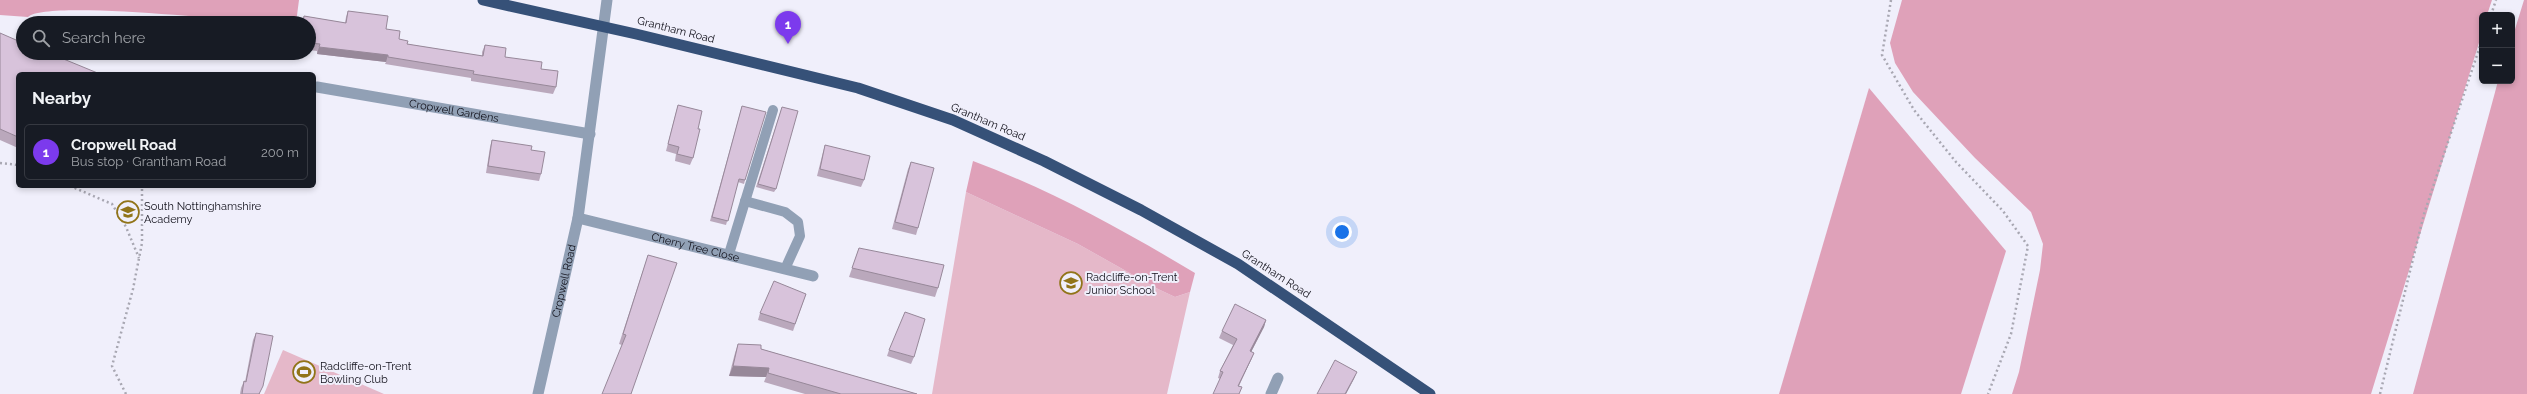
<!DOCTYPE html>
<html lang="en">
<head>
<meta charset="utf-8">
<style>
	:root { --surface:#171b24; --page:#242831; --text:#f1f3f6; --muted:#9ea1a6; --line:#363941; --accent:#7c3aed }
	body { margin:0; font-family:Raleway,sans-serif; background:var(--page); color:var(--text) }
	.controls { position:absolute; right:12px; top:12px; display:grid; overflow:hidden; border-radius:6px; box-shadow:0 2px 6px #0003 }
	.controls button { width:36px; height:36px; display:grid; place-items:center; padding:0; border:0; border-bottom:1px solid var(--line); background:var(--surface); color:var(--text); font:20px sans-serif }
	.you { position:absolute; left:1342px; top:232px; width:14px; height:14px; margin:-10px; border:3px solid #fff; border-radius:50%; background:#1a73e8; box-shadow:0 0 0 6px #1a73e833 }
	.badge { display:grid; place-items:center; width:26px; height:26px; border-radius:50%; background:var(--accent); color:#fff; font-size:13px; font-weight:700 }
	.pin { position:absolute; translate:-50% -33px; filter:drop-shadow(0 1px 2px #0008) }
	.pin::after { content:''; position:absolute; top:21px; width:14px; height:12px; background:inherit; clip-path:polygon(0 0,100% 0,50% 100%) }
	.list { margin:0; padding:0; list-style:none }
	h2 { display:flex; justify-content:space-between; align-items:center; height:52px; margin:0; padding:0 16px; font-size:17px }
	h2 small { font-size:13px; font-weight:400; color:var(--muted) }
	.list li { display:grid; grid-template-columns:26px 1fr auto; gap:12px; align-items:center; box-sizing:border-box; height:56px; margin:0 8px 8px; padding:0 8px; border:1px solid var(--line); border-radius:6px }
	.list b { display:block; font-size:15px; white-space:nowrap }
	.list p { margin:0; font-size:13px; white-space:nowrap; color:var(--muted) }
	.list em { font-size:13px; font-style:normal; color:var(--muted) }
	.icon { flex:none; width:22px; height:22px; fill:none; stroke:currentColor; stroke-width:2; stroke-linecap:round; stroke-linejoin:round }
	.map { position:relative; flex:none; width:2527px; height:394px; overflow:hidden }
	.search { position:absolute; background:var(--surface); box-shadow:0 2px 6px #0003; left:16px; top:16px; width:300px; height:44px; display:flex; align-items:center; gap:10px; box-sizing:border-box; padding:0 14px; border-radius:22px; color:var(--muted); font-size:15px }
	.panel { position:absolute; background:var(--surface); box-shadow:0 2px 6px #0003; left:16px; top:72px; width:300px; height:116px; border-radius:6px }
	.map>svg:first-child { display:block }
</style>
</head>
<body>
<div class="map">
<svg width="2527" height="394" viewBox="0 0 2527 394">
	<rect width="100%" height="100%" fill="#f0effb"/>
	<g fill="#e5b8c9">
		<polygon points="966,192 1078,244 1158,289 1175,297 1190,292 1167,394 932,394"/>
		<polygon points="283,350 384,394 264,394"/>
	</g>
	<g fill="#dfa1b9">
		<path d="M0,0H299L296,23C287,23 277,24 268,23C231,20 45,0 28,17L0,15Z"/>
		<polygon points="1902,0 2492,0 2487,15 2482,15 2482,33 2371,394 2012,394 2019,372 2040,270 2043,244 2031,212 1975,158 1913,92 1895,63 1890,43"/>
		<polygon points="2524,0 2527,0 2527,394 2413,394 2494,96 2498,81 2512,81 2512,39"/>
		<polygon points="1869,88 2006,251 1961,394 1779,394"/>
		<path d="M973,161C1051,190 1123,230 1195,273L1190,292L1175,297L1158,289L1078,244L966,192Z"/>
	</g>
	<g fill="none" stroke-linecap="round" stroke-linejoin="round">
		<g stroke="#a8a7b2" stroke-width="2.5" stroke-dasharray="2 3" stroke-linecap="butt">
			<polyline points="1891,0 1882,55 1914,110 1956,162 2003,211 2028,246 2011,334 1988,394"/>
			<polyline points="2491,15 2496,0"/>
			<polyline points="0,163 18,165"/>
			<polyline points="70,186 112,204 126,227 139,258"/>
			<polyline points="126,394 112,366 133,289 142,243 142,186"/>
			<polyline points="2380,394 2424,214 2482,40"/>
		</g>
		<g stroke="#91a0b5" stroke-width="10">
			<polyline points="745,201 785,212 798,222 800,236 785,269"/>
			<polyline points="729,254 773,110"/>
		</g>
		<g stroke="#91a0b5" stroke-width="11">
			<path id="s1" d="M317,87L590,134"/>
			<path id="s2" d="M578,218L813,276"/>
			<polyline points="1271,394 1278,378"/>
		</g>
		<path stroke="#91a0b5" stroke-width="11" id="s3" d="M538,394L578,218L607,0"/>
		<polyline stroke="#365178" stroke-width="11" points="483,0 636,34 858,88 953,120 1044,161 1141,210 1238,264 1430,394"/>
	</g>
	<g fill="#baa8bc">
		<polygon points="348,11 386,29 399,39 407,44 482,56 482,52 485,45 505,57 541,69 556,87 553,94 471,81 471,78 385,64 386,62 317,54 317,51 309,50 309,23 301,23 304,16 345,23 346,17"/>
		<polygon points="0,33 18,74 18,148 0,140"/>
		<polygon points="678,105 698,129 693,158 690,165 675,161 676,154 666,151 676,112"/>
		<polygon points="742,106 745,180 744,184 738,182 726,225 710,221"/>
		<polygon points="782,107 776,189 774,192 756,187"/>
		<polygon points="492,140 531,150 541,174 539,181 486,173 490,147"/>
		<polygon points="825,145 864,180 861,187 817,176 823,152"/>
		<polygon points="911,162 918,228 916,235 892,229 908,169"/>
		<polygon points="859,248 938,288 935,297 849,277"/>
		<polygon points="648,255 631,394 622,345 619,344"/>
		<polygon points="806,294 793,331 758,320 760,313"/>
		<polygon points="1266,320 1264,327 1251,352 1254,353 1251,360 1239,386 1218,378 1220,371 1233,345 1219,338 1222,331"/>
		<polygon points="256,333 260,394 240,394 241,388 244,381 245,382 253,340"/>
		<polygon points="738,344 761,349 917,394 805,394 764,382 766,377 729,376 735,353"/>
		<polygon points="889,350 914,357 911,364 887,356"/>
	</g>
	<g fill="#978899">
		<polygon points="319,47 388,55 386,62 317,54"/>
		<polygon points="1266,320 1264,327 1248,358 1250,351"/>
		<polygon points="1254,353 1251,360 1235,393 1238,386"/>
		<polygon points="733,366 769,368 766,377 729,376"/>
		<polygon points="1357,372 1354,379 1346,394 1345,394"/>
	</g>
	<g fill="#d8c3db" stroke="#978899">
		<polygon points="348,11 388,16 386,29 400,31 399,39 408,41 407,44 483,56 485,45 506,48 505,57 542,62 541,69 558,71 556,87 473,74 474,71 388,57 388,55 319,47 320,44 309,43 309,23 303,23 304,16 346,23"/>
		<polygon points="0,33 23,43 23,53 49,53 100,74 18,74 18,137 0,129"/>
		<polygon points="678,105 702,111 698,129 700,129 693,158 677,154 679,147 668,144"/>
		<polygon points="742,106 766,112 745,180 739,179 728,221 712,217"/>
		<polygon points="782,107 798,111 776,189 758,184"/>
		<polygon points="492,140 532,146 531,150 545,152 541,174 488,166"/>
		<polygon points="825,145 870,156 864,180 820,169"/>
		<polygon points="911,162 934,168 918,228 895,222"/>
		<polygon points="859,248 944,265 938,288 852,268"/>
		<polygon points="648,255 677,263 631,394 602,394 626,335 623,334"/>
		<polygon points="774,281 806,294 795,324 760,313"/>
		<polygon points="1235,304 1266,320 1250,351 1254,353 1238,386 1242,387 1239,394 1213,394 1223,372 1220,371 1237,339 1222,331"/>
		<polygon points="905,312 925,319 914,357 889,350"/>
		<polygon points="256,333 273,336 263,386 259,394 242,394 244,381 246,382"/>
		<polygon points="738,344 761,345 761,349 917,394 841,394 768,373 769,368 733,366"/>
		<polygon points="1335,360 1357,372 1345,394 1317,394"/>
	</g>
	<defs>
		<g id="school-ring" transform="scale(1.15)"><circle r="9.5" fill="#f0effb" stroke="#917419" stroke-width="1.5"/><path d="M0-5L7-2L0 1L-7-2ZM-4 1L0 2.5L4 1V4Q0 6-4 4Z" fill="#917419"/></g>
		<g id="stadium-ring" transform="scale(1.15)"><circle r="9.5" fill="#f0effb" stroke="#917419" stroke-width="1.5"/><path d="M0-5a6.5 5 0 1 0 0 10a6.5 5 0 1 0 0-10ZM-3.5-1.8h7v3.6h-7Z" fill="#917419"/></g>
	</defs>
	<g fill-rule="evenodd">
		<use href="#school-ring" x="128" y="212"/>
		<use href="#school-ring" x="1071" y="283"/>
		<use href="#stadium-ring" x="304" y="372"/>
	</g>
	<g text-anchor="middle" dominant-baseline="central" stroke-width="4" stroke-linejoin="round" paint-order="stroke">
		<g font-size="11" fill="#11101a" stroke="#f0effb">
			<text transform="translate(676 30) rotate(14)">Grantham Road</text>
			<text stroke="none"><textPath href="#s1" startOffset="139">Cropwell Gardens</textPath></text>
			<text transform="translate(988 122) rotate(23)">Grantham Road</text>
			<text stroke="none"><textPath href="#s2" startOffset="121">Cherry Tree Close</textPath></text>
			<text transform="translate(1276 274) rotate(33)">Grantham Road</text>
			<text stroke="none"><textPath href="#s3" startOffset="116">Cropwell Road</textPath></text>
		</g>
		<g font-size="11" fill="#11101a" stroke="#f0effb" text-anchor="start">
			<text x="144" y="206">South Nottinghamshire<tspan x="144" dy="13">Academy</tspan></text>
			<text x="1086" y="277">Radcliffe-on-Trent<tspan x="1086" dy="13">Junior School</tspan></text>
			<text x="320" y="366">Radcliffe-on-Trent<tspan x="320" dy="13">Bowling Club</tspan></text>
		</g>
	</g>
</svg>
<div class="controls">
<button>+</button>
<button>−</button>
</div>
<div class="you"></div>
<div class="pin badge" style="left:788px;top:44px">1</div>
<div class="search"><svg class="icon" aria-label="search" viewBox="0 0 24 24"><circle cx="10" cy="10" r="6"/><path d="M15 15l6 6"/></svg>Search here</div>
<section class="panel">
<h2>Nearby<small></small></h2>
<ul class="list">
<li><span class="badge">1</span><div><b>Cropwell Road</b><p>Bus stop · Grantham Road</p></div><em>200 m</em></li>
</ul>
</section>
</div>
</body>
</html>
